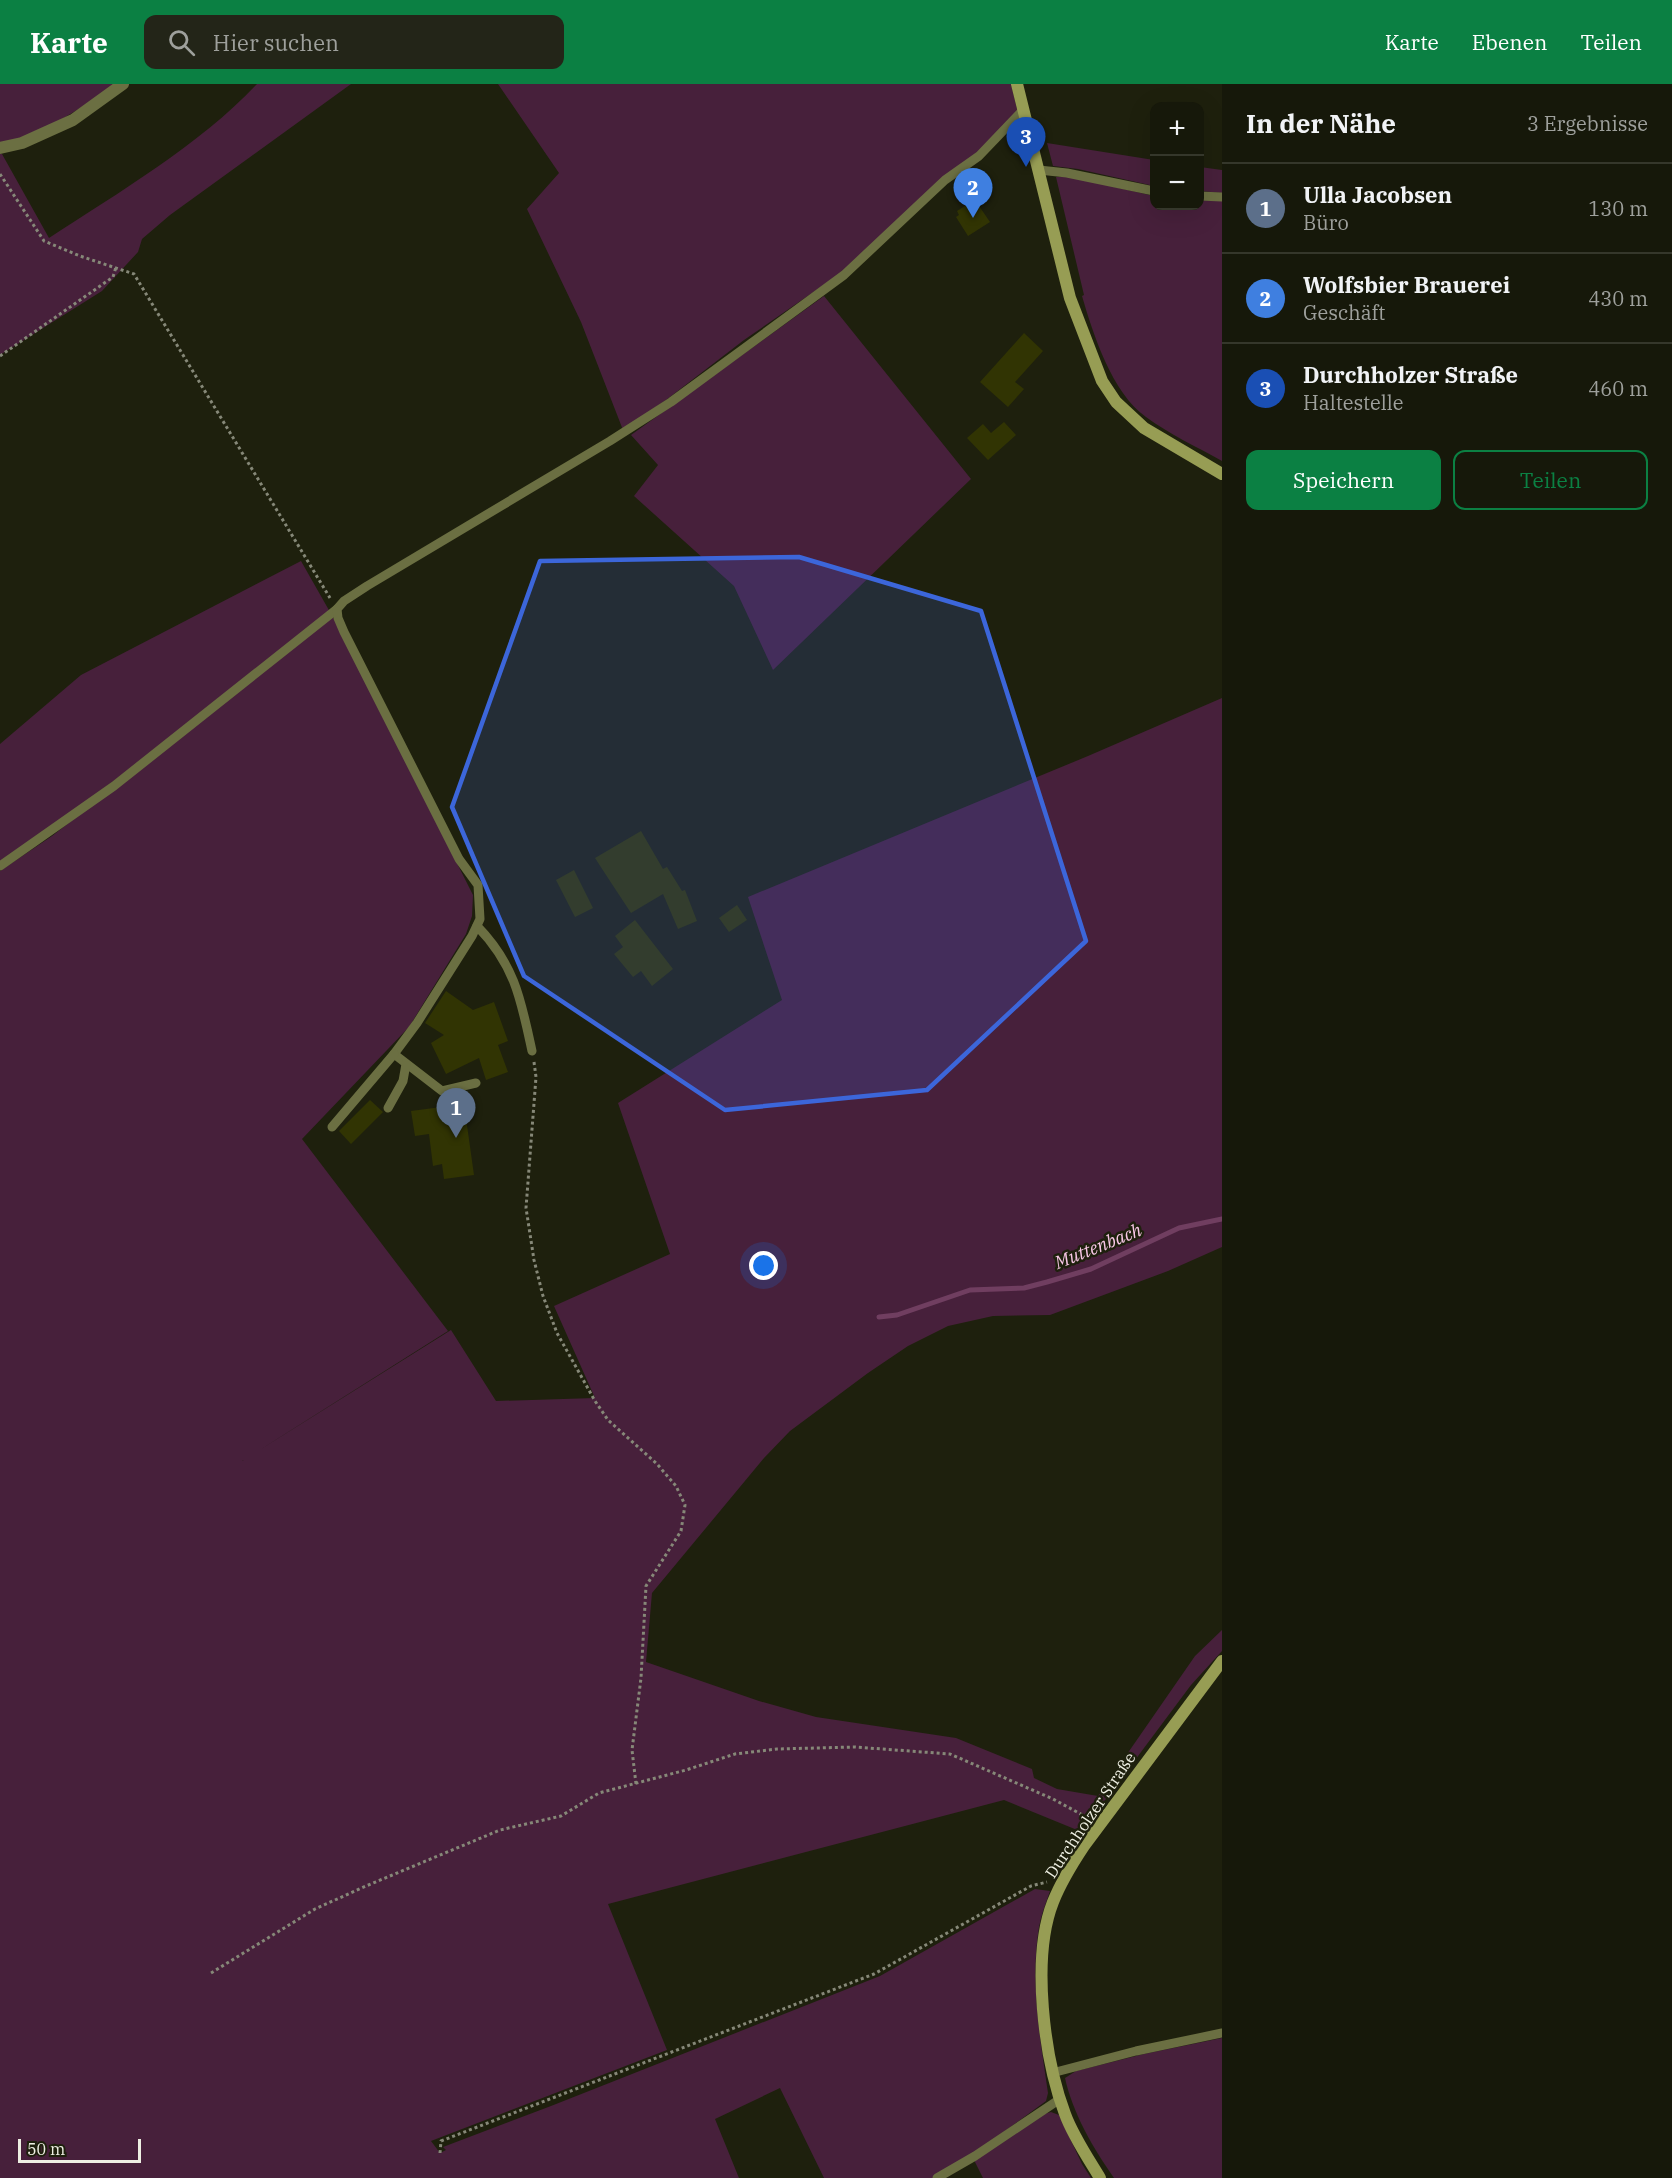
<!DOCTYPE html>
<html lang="de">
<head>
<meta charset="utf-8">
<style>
	:root { --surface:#16180a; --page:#232518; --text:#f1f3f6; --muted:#9ea09c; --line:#35372b; --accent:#0b8043 }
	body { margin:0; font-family:"IBM Plex Serif",serif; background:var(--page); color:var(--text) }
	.controls { position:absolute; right:18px; top:18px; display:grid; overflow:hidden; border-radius:12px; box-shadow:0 6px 24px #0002 }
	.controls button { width:54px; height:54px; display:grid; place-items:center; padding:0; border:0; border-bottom:2px solid var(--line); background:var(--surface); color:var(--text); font:30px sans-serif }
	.scale { position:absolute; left:18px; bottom:15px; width:123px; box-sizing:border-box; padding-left:6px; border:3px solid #eeefe3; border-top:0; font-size:16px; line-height:21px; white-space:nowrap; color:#eeefe3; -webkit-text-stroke:4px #1e200d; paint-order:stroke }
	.you { position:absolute; left:764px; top:1182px; width:21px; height:21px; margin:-15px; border:4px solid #fff; border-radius:50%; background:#1a73e8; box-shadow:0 0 0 9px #1a73e833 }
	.badge { display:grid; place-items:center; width:39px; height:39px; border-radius:50%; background:var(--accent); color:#fff; font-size:20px; font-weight:700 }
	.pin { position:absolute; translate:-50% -50px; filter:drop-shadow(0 2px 3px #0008) }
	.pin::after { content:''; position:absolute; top:32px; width:21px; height:18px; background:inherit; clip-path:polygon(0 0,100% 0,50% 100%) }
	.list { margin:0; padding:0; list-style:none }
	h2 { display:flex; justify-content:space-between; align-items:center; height:78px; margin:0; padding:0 24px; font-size:26px }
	h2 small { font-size:20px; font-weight:400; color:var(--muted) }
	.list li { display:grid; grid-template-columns:39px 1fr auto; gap:18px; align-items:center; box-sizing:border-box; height:90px; padding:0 24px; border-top:2px solid var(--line) }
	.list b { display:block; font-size:22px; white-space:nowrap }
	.list p { margin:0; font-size:20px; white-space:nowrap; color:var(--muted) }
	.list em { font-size:20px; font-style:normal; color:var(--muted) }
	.actions { display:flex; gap:12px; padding:18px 24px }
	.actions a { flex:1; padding:14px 0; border:2px solid var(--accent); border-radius:12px; text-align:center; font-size:21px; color:var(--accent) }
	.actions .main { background:var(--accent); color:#fff }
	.icon { flex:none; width:33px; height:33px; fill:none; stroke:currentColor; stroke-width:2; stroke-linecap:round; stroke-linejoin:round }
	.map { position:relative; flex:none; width:1222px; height:2094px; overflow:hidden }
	header { display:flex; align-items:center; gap:36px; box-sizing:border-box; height:84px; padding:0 30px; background:var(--accent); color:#fff }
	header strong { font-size:28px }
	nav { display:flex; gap:33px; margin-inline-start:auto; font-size:21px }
	.search { width:420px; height:54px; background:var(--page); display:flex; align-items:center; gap:15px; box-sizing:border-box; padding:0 21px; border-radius:12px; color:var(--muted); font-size:22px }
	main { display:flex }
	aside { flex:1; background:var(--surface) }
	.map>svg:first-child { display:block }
</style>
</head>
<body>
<header>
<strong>Karte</strong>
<div class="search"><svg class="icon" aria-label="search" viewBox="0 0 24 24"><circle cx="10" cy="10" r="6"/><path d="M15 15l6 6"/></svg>Hier suchen</div>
<nav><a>Karte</a><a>Ebenen</a><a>Teilen</a></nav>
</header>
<main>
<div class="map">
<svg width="1222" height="2094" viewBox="0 0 1222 2094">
	<rect width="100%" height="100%" fill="#1e200d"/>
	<g fill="#47203b">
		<path d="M0,0H116C80,25 43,50 0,60Z"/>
		<path d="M257,0H351L170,131L142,155L138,168L102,207L0,271V70H2L49,154C118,109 201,60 257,0Z"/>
		<polygon points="498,0 1011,0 1018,29 990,57 841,189 744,256 666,316 623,346 581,238 527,125 559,89"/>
		<polygon points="1047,59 1154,76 1154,102 1078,85 1053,82"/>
		<polygon points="1200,83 1222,86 1222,109 1200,107"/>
		<path d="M1056,93H1071L1154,112V122H1200V116L1222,117V377C1197,363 1169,350 1146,333C1112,309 1093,250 1082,212L1084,211Z"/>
		<polygon points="824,212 971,395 773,586 734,502 634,412 658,381 631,351"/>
		<path d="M301,477L330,528C222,613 115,701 0,778V660L81,591Z"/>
		<path d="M333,533L473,811L472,832L466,850L409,943L302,1055L448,1247L242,1377L451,1246L496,1317L595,1314L554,1222L670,1170L618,1019L782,916L748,813L1088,672L1222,614V1163L1168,1187L1050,1231L993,1232L948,1242L908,1262L868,1289L790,1347L764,1374L652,1509L646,1578L759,1617L816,1633L956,1654L1032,1685L1034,1694L1057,1705L1098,1712L1195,1572L1222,1546V1567L1191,1601L1100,1723L1092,1726L1082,1748L1004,1716L608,1820L667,1966L431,2057L440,2069L446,2066L443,2063L551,2022L880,1892L1035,1805L1050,1807C1046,1819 1041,1831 1039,1843C1030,1898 1040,1954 1048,2009L1046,2017L972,2071L932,2094H824L780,2004L715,2035L739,2094H0V787L52,752Z"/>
		<path d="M1222,1954V2094H1114C1093,2064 1073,2030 1065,1994L1076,1987L1144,1970Z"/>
		<polygon points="1051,2028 1059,2031 1082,2080 1091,2094 983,2094 974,2076 1041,2031"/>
	</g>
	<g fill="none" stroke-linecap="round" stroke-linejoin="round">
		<polyline stroke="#703e60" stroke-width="5" points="879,1233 897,1231 970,1206 1024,1204 1047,1198 1091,1185 1179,1144 1222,1135"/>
	</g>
	<g fill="#313403">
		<polygon points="971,118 973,122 977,119 990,138 968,152 956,133 959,131 957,127"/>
		<polygon points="1024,249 1043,267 1015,298 1024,305 1008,323 980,298"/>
		<polygon points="1004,338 1016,351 988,376 967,354 983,340 991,349"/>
		<polygon points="641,747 663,785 667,783 682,807 685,806 697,837 678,845 663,810 631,829 606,791 595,774"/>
		<polygon points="574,786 593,824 575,833 556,796"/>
		<polygon points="737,821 747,836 729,848 719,834"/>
		<polygon points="635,836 673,885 652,902 641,887 633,893 614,870 623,863 615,852"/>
		<polygon points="446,907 473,926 494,918 508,957 498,961 508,988 486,996 479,974 446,990 431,959 444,951 425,939"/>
		<polygon points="370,1016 383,1028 351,1060 339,1047"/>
		<polygon points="464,1020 474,1091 444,1095 442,1080 433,1082 429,1050 415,1052 411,1027"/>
	</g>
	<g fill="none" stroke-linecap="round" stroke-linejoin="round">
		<g stroke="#868878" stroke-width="3" stroke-dasharray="3 3" stroke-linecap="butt">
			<polyline points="0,90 44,157 80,172 134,190 330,514"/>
			<polyline points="0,272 113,193 116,183"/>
			<polyline points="534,978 536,993 526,1124 534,1176 543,1212 557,1249 595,1317 608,1336 657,1380 676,1402 685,1421 681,1447 646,1502 641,1594 632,1666 636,1700"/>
			<polyline points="211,1889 315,1825 366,1802 500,1746 561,1732 599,1709 686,1686 735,1670 777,1665 855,1663 950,1670 1053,1715 1088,1734"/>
			<polyline points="440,2069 441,2057 874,1890 1031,1802 1047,1798"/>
		</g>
		<g stroke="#6b6f42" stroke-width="9">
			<polyline points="1039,86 1067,89 1154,107"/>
			<polyline points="1200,112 1222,113"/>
			<polyline points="0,782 114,702 337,525"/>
			<path d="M477,842C515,881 521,916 532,967"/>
			<polyline points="476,999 442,1007 394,970 417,939 472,852 480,835 478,801 459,775 344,548 338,534 337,525 344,517 367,502 610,357 671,318 844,191 945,96 979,72 1023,26"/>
			<polyline points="388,1024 403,997 406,980"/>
			<polyline points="332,1043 394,970"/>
			<polyline points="1052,1989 1136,1967 1222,1949"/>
			<polyline points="937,2094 975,2072 1060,2015"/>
		</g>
		<polyline stroke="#6b6f42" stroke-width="12" points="0,64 22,59 73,36 123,0"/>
		<g stroke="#979d54" stroke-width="12">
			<polyline points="1017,0 1070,214 1102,297 1116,318 1144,344 1222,390"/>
			<path d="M1100,2094C1088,2074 1073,2052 1065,2030C1044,1974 1031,1874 1053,1818C1061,1798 1072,1780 1084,1762L1222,1577"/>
		</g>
	</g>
	<path fill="#3c66da" fill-opacity="0.2" stroke="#3c66da" stroke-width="4.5" stroke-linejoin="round" d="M799,473L981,527L1086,857L927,1006L725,1026L524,892L452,723L540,477Z"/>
	<g text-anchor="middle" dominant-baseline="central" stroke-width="5" stroke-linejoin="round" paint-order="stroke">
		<g font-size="16" fill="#eeefe3" stroke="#1e200d">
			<text transform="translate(1090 1731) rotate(-56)">Durchholzer Straße</text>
		</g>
		<g font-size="18" font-style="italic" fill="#f8c7e6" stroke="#1e200d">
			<text transform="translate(1098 1162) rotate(-22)">Muttenbach</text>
		</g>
	</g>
</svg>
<div class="controls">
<button>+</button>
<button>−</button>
</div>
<div class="scale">50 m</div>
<div class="you"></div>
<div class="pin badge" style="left:456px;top:1054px;background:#5c6f8a">1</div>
<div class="pin badge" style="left:973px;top:134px;background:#3f7fe0">2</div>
<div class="pin badge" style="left:1026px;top:83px;background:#1a4fb4">3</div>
</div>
<aside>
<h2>In der Nähe<small>3 Ergebnisse</small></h2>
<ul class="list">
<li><span class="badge" style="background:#5c6f8a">1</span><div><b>Ulla Jacobsen</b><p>Büro</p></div><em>130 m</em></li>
<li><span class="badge" style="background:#3f7fe0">2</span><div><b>Wolfsbier Brauerei</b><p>Geschäft</p></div><em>430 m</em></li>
<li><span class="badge" style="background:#1a4fb4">3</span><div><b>Durchholzer Straße</b><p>Haltestelle</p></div><em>460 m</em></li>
</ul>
<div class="actions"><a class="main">Speichern</a><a>Teilen</a></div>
</aside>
</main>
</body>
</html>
